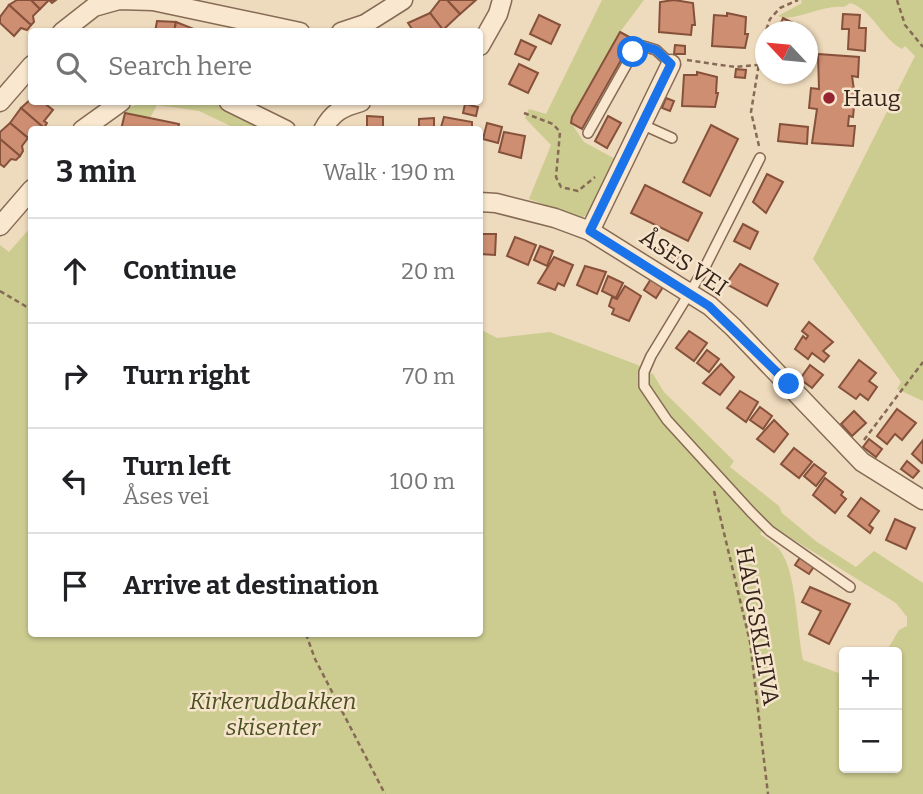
<!DOCTYPE html>
<html lang="en">
<head>
<meta charset="utf-8">
<style>
	:root { --surface:#fff; --page:#f2f2f2; --text:#202124; --muted:#757577; --line:#e0e0e0 }
	body { margin:0; font-family:Bitter,serif; background:var(--page); color:var(--text) }
	.controls { position:absolute; right:21px; bottom:21px; display:grid; overflow:hidden; border-radius:7px; box-shadow:0 2px 5px #0004 }
	.controls button { width:63px; height:63px; display:grid; place-items:center; padding:0; border:0; border-bottom:2px solid var(--line); background:var(--surface); color:var(--text); font:35px sans-serif }
	.compass { position:absolute; left:755px; top:21px; width:63px; height:63px; border-radius:50%; background:var(--surface); box-shadow:0 2px 5px #0004; rotate:296deg }
	.stop { position:absolute; width:21px; height:21px; margin:-16px; border:5px solid #1a73e8; border-radius:50%; background:#fff }
	.stop.end { background:#1a73e8; border-color:#fff; box-shadow:0 2px 7px #0008 }
	.list { margin:0; padding:0; list-style:none }
	h2 { display:flex; justify-content:space-between; align-items:center; height:91px; margin:0; padding:0 28px; font-size:30px }
	h2 small { font-size:23px; font-weight:400; color:var(--muted) }
	.list li { display:grid; grid-template-columns:46px 1fr auto; gap:21px; align-items:center; box-sizing:border-box; height:105px; padding:0 28px; border-top:2px solid var(--line) }
	.list b { display:block; font-size:26px; white-space:nowrap }
	.list p { margin:0; font-size:23px; white-space:nowrap; color:var(--muted) }
	.list em { font-size:23px; font-style:normal; color:var(--muted) }
	.icon { flex:none; width:38px; height:38px; fill:none; stroke:currentColor; stroke-width:2; stroke-linecap:round; stroke-linejoin:round }
	.map { position:relative; flex:none; width:923px; height:794px; overflow:hidden }
	.search { position:absolute; background:var(--surface); box-shadow:0 2px 5px #0004; left:28px; top:28px; width:455px; height:77px; display:flex; align-items:center; gap:18px; box-sizing:border-box; padding:0 24px; border-radius:7px; color:var(--muted); font-size:26px }
	.panel { position:absolute; background:var(--surface); box-shadow:0 2px 5px #0004; left:28px; top:126px; width:455px; height:511px; border-radius:7px }
	.map>svg:first-child { display:block }
</style>
</head>
<body>
<div class="map">
<svg width="923" height="794" viewBox="0 0 923 794">
	<rect width="100%" height="100%" fill="#eedabc"/>
	<g fill="#cccc90" fill-rule="evenodd">
		<polygon points="602,0 644,0 620,32 573,116 571,123 584,142 617,160 590,213 581,218 529,199 551,145 525,118 529,109 546,114"/>
		<path d="M801,0H923V401L897,389L901,382L813,259L915,56L905,46L902,49C881,38 873,10 850,3L844,7C821,4 793,23 778,16L802,3Z"/>
		<polygon points="145,102 218,102 275,129 237,129 199,111 157,105 150,118 125,113 127,108"/>
		<path d="M31,227L32,634H480V329L497,338L550,332L638,365L653,374L664,392L734,461L730,467L779,506L782,513L817,542L856,567L874,551L923,583V794H0V245L9,252ZM768,524L896,603L907,617V626L899,630L886,652H897V768H844V675L803,660C797,631 796,572 781,552C777,545 766,539 760,534Z"/>
	</g>
	<g fill="#ce8e71" stroke="#86513b" stroke-width="2">
		<polygon points="17,0 31,0 40,9 33,16 34,22 31,25 9,5"/>
		<polygon points="31,0 56,0 52,3 49,0 40,9"/>
		<polygon points="447,0 476,0 460,14"/>
		<polygon points="447,0 460,14 443,30 430,13 440,0"/>
		<polygon points="674,0 693,3 695,25 692,25 691,35 659,32 660,2"/>
		<polygon points="9,5 31,25 27,30 21,28 14,36 0,23 0,17"/>
		<polygon points="430,13 443,30 414,32 408,23"/>
		<polygon points="727,13 746,17 745,34 748,34 745,48 712,46 714,15 727,16"/>
		<polygon points="843,14 860,15 859,28 866,28 865,51 848,49 849,29 842,29"/>
		<polygon points="539,15 560,25 551,44 530,34"/>
		<polygon points="783,18 797,25 794,32 777,32"/>
		<polygon points="157,21 176,22 174,32 155,32"/>
		<polygon points="176,22 194,29 193,32 174,32"/>
		<polygon points="620,32 633,39 582,129 571,123 572,117"/>
		<polygon points="521,40 536,47 529,60 515,54"/>
		<polygon points="675,45 685,46 685,54 674,54"/>
		<polygon points="818,54 859,57 858,77 852,76 855,97 850,96 849,107 854,107 853,117 849,116 848,126 855,126 853,146 812,143 817,109 809,108 811,88 819,89"/>
		<polygon points="519,64 538,73 528,93 509,84"/>
		<polygon points="736,69 746,70 745,78 735,77"/>
		<polygon points="697,72 717,77 716,93 718,93 715,107 682,106 684,75 697,75"/>
		<polygon points="32,98 32,102 43,102 53,110 44,121 47,123 44,128 21,108"/>
		<polygon points="666,98 674,101 670,111 662,108"/>
		<polygon points="465,104 478,107 476,116 463,113"/>
		<polygon points="21,108 44,128 32,130 28,138 10,123"/>
		<polygon points="125,113 179,124 178,130 121,130"/>
		<polygon points="367,116 383,117 383,130 367,130"/>
		<polygon points="608,116 621,123 607,148 595,141"/>
		<polygon points="444,117 472,122 472,130 441,127"/>
		<polygon points="434,118 434,130 419,130 419,119"/>
		<polygon points="10,123 28,138 22,146 23,151 20,156 0,139 0,132"/>
		<polygon points="487,123 502,127 498,143 483,139"/>
		<polygon points="780,124 808,127 807,144 778,141"/>
		<polygon points="711,125 738,139 710,196 683,182"/>
		<polygon points="504,132 525,136 521,158 499,152"/>
		<polygon points="0,139 20,156 16,160 11,159 4,167 0,164"/>
		<polygon points="767,174 783,182 766,213 753,202"/>
		<polygon points="645,185 702,213 688,241 631,213"/>
		<polygon points="743,224 758,232 750,249 734,241"/>
		<polygon points="480,234 496,234 495,255 480,254"/>
		<polygon points="515,237 536,245 528,265 507,256"/>
		<polygon points="540,246 553,251 547,266 534,260"/>
		<polygon points="659,247 679,255 674,263 656,253"/>
		<polygon points="554,257 573,265 564,286 558,283 555,290 538,283"/>
		<polygon points="740,264 778,284 767,306 726,284"/>
		<polygon points="585,266 606,272 597,294 577,285"/>
		<polygon points="608,276 623,283 616,298 602,291"/>
		<polygon points="651,279 663,287 656,298 644,290"/>
		<polygon points="625,286 641,296 629,321 612,314 614,309 609,306 612,297 617,299"/>
		<polygon points="809,322 833,342 823,351 829,356 824,362 812,353 808,359 795,349 803,336 806,339 808,336 802,331"/>
		<polygon points="689,331 707,343 694,361 676,348"/>
		<polygon points="707,350 719,359 709,372 697,363"/>
		<polygon points="859,360 876,373 869,381 877,387 868,400 860,394 856,399 839,387"/>
		<polygon points="721,364 734,377 720,395 703,383"/>
		<polygon points="810,365 823,375 812,388 800,379"/>
		<polygon points="740,391 758,402 746,422 727,408"/>
		<polygon points="760,407 772,416 763,429 750,420"/>
		<polygon points="897,409 916,423 902,440 895,434 887,444 877,436"/>
		<polygon points="854,411 866,423 852,436 841,424"/>
		<polygon points="774,420 788,434 774,452 757,439"/>
		<polygon points="869,439 882,449 876,457 863,447"/>
		<polygon points="923,440 923,462 922,463 912,454"/>
		<polygon points="794,448 812,462 799,478 781,464"/>
		<polygon points="907,461 919,471 913,478 901,469"/>
		<polygon points="814,464 826,473 816,486 804,476"/>
		<polygon points="825,478 843,492 841,495 846,499 835,513 813,495"/>
		<polygon points="861,498 879,511 869,525 873,528 870,533 848,516"/>
		<polygon points="895,519 915,528 906,549 886,540"/>
		<polygon points="801,556 815,565 809,574 795,565"/>
		<polygon points="810,587 850,604 829,644 809,634 821,611 802,602"/>
	</g>
	<g fill="none" stroke-linecap="round" stroke-linejoin="round">
		<g stroke="#866a55" stroke-width="12">
			<g id="service">
				<polyline points="641,124 672,138"/>
				<polyline points="588,133 633,53 643,46 656,50 671,64"/>
				<polyline points="760,158 704,269 651,356 644,372 644,386 667,420 751,512 770,531 850,587"/>
			</g>
		</g>
		<g stroke="#866a55" stroke-width="21">
			<g id="minor">
				<polyline points="62,32 94,7 119,0 153,1 300,32"/>
				<polyline points="341,32 365,24 403,0"/>
				<polyline points="480,46 498,14 502,0"/>
				<polyline points="0,102 32,65"/>
				<polyline points="229,102 286,130"/>
				<polyline points="82,130 121,102"/>
				<path d="M323,130C332,112 343,107 361,102"/>
				<polyline points="480,202 496,203 555,218 590,231 710,306 733,327 862,462 923,500"/>
				<polyline points="0,226 32,189"/>
				<polyline points="590,231 671,64"/>
			</g>
		</g>
		<g stroke="#866a55" stroke-width="2.5" stroke-dasharray="5 3.5" stroke-linecap="butt">
			<polyline points="897,0 905,25 923,47"/>
			<polyline points="687,60 735,67 758,65"/>
			<polyline points="524,113 553,124 560,132 556,177 561,187 578,191 595,177"/>
			<polyline points="759,146 751,112 763,39 770,19 780,8 798,0"/>
			<polyline points="0,291 32,310"/>
			<polyline points="864,440 923,362"/>
			<polyline points="714,491 750,642 768,794"/>
			<polyline points="306,634 315,659 385,794"/>
		</g>
		<use href="#service" stroke="#f9e8cf" stroke-width="9"/>
		<use href="#minor" stroke="#f9e8cf" stroke-width="18"/>
	</g>
	<g fill="none" stroke-linecap="round" stroke-linejoin="round">
		<polyline stroke="#1a73e8" stroke-width="9" points="633,52 643,46 656,50 671,64 590,231 709,306 789,384"/>
	</g>
	<circle fill="#962431" stroke="#f6e5cc" stroke-width="2.5" cx="829" cy="98" r="7"/>
	<g text-anchor="middle" dominant-baseline="central" stroke-width="5" stroke-linejoin="round" paint-order="stroke">
		<g font-size="23" fill="#35251b" stroke="#f6e5cc" text-anchor="start">
			<text x="843" y="98">Haug</text>
		</g>
		<g font-size="23" fill="#35251b" stroke="#f6e5cc">
			<text transform="translate(684 262) rotate(34)">ÅSES VEI</text>
			<text transform="translate(758 626) rotate(80)">HAUGSKLEIVA</text>
		</g>
		<g font-size="23" font-style="italic" fill="#4b5221" stroke="#f6e5cc">
			<text x="273" y="701">Kirkerudbakken<tspan x="273" dy="26">skisenter</tspan></text>
		</g>
	</g>
</svg>
<div class="controls">
<button>+</button>
<button>−</button>
</div>
<svg class="compass" viewBox="-18 -18 36 36"><path d="M0-13l5 13h-10z" fill="#e53935"/><path d="M0 13l5-13h-10z" fill="#757577"/></svg>
<div class="stop" style="left:633px;top:52px"></div>
<div class="stop end" style="left:789px;top:384px"></div>
<div class="search"><svg class="icon" aria-label="search" viewBox="0 0 24 24"><circle cx="10" cy="10" r="6"/><path d="M15 15l6 6"/></svg>Search here</div>
<section class="panel">
<h2>3 min<small>Walk · 190 m</small></h2>
<ul class="list">
<li><svg class="icon" aria-label="ahead" viewBox="0 0 24 24"><path d="M12 20V5M6 11l6-6 6 6"/></svg><div><b>Continue</b></div><em>20 m</em></li>
<li><svg class="icon" aria-label="right" viewBox="0 0 24 24"><path d="M7 20v-9h11M14 6l5 5-5 5"/></svg><div><b>Turn right</b></div><em>70 m</em></li>
<li><svg class="icon" aria-label="left" viewBox="0 0 24 24"><path d="M17 20v-9H6M10 6l-5 5 5 5"/></svg><div><b>Turn left</b><p>Åses vei</p></div><em>100 m</em></li>
<li><svg class="icon" aria-label="arrive" viewBox="0 0 24 24"><path d="M6 21V4h12l-3 4 3 4H6"/></svg><div><b>Arrive at destination</b></div></li>
</ul>
</section>
</div>
</body>
</html>
